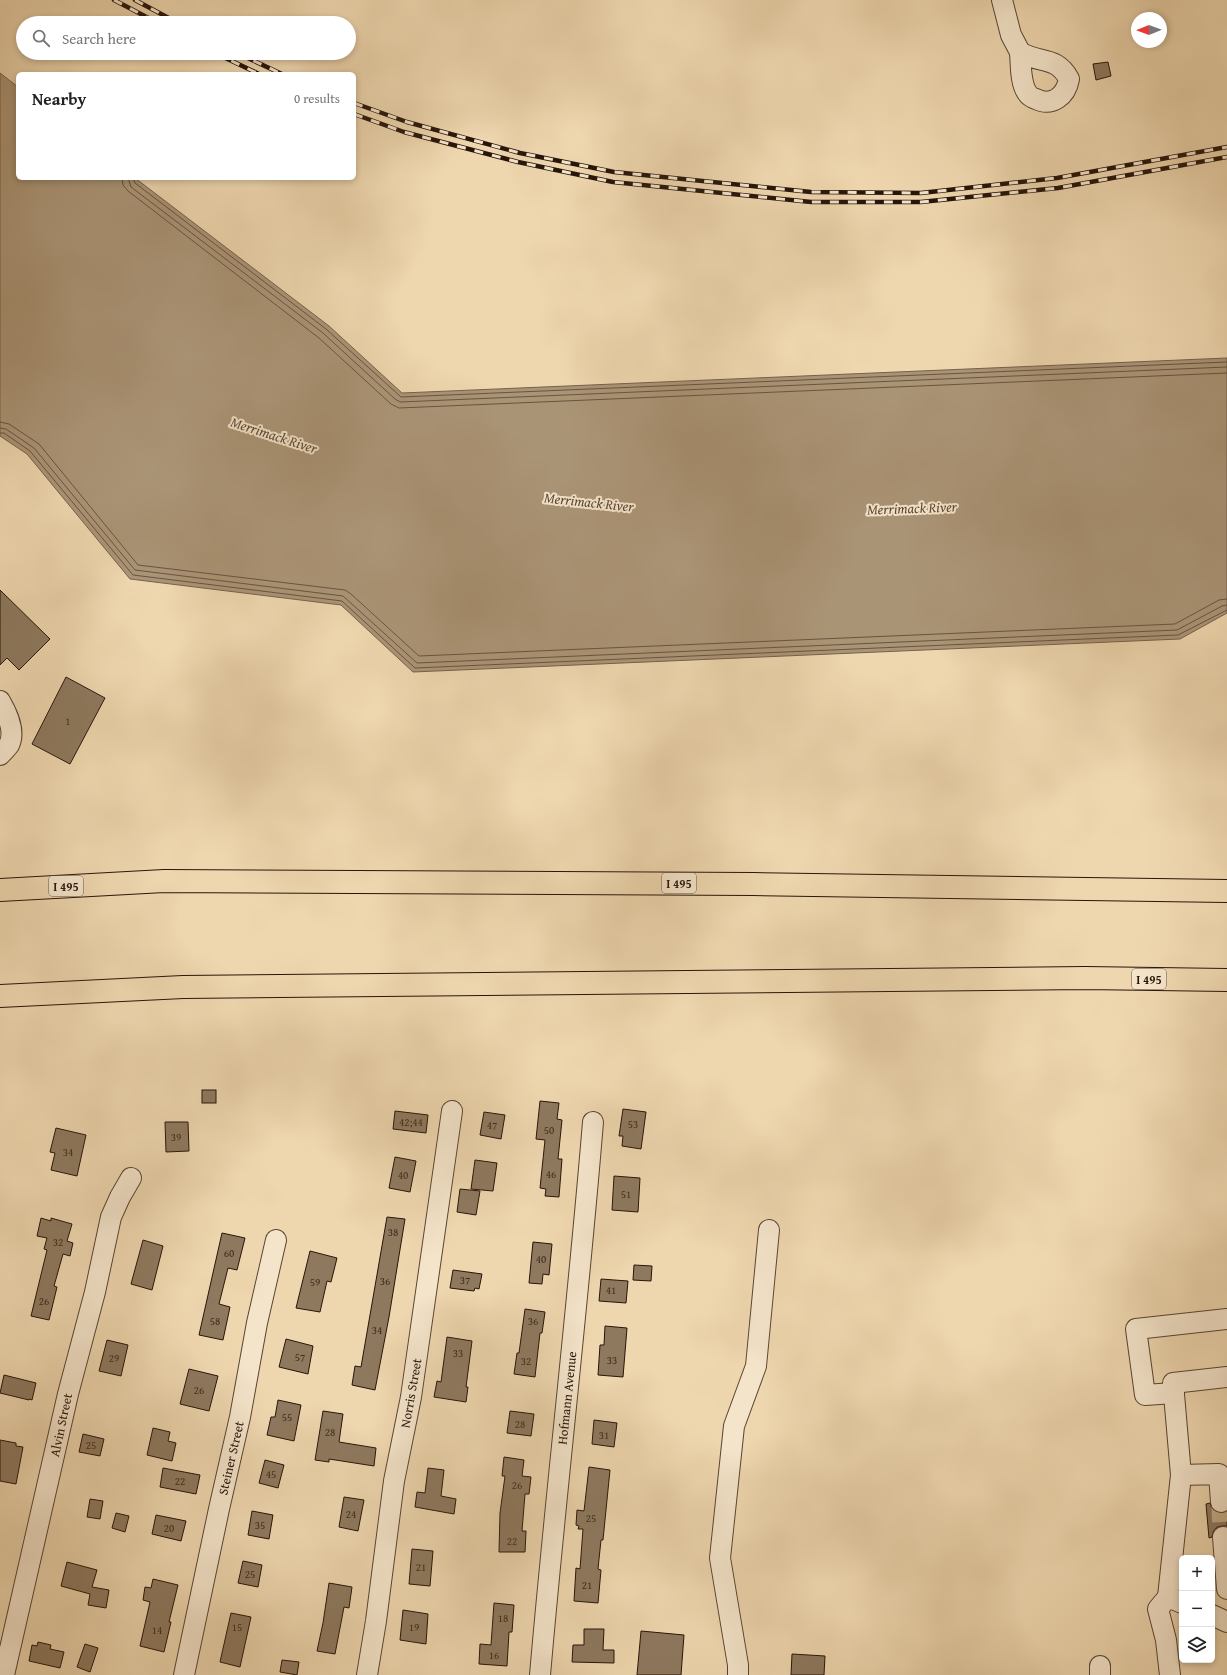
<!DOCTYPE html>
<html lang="en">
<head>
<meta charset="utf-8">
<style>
	:root { --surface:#fff; --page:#f6f6f6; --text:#222; --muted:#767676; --line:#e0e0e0 }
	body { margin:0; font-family:"Gentium Book Plus",serif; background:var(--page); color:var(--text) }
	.controls { position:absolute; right:12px; bottom:12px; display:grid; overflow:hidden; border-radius:6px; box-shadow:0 2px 6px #0003 }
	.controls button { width:36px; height:36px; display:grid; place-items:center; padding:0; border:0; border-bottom:1px solid var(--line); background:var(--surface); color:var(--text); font:20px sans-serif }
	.compass { position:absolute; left:1131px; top:12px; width:36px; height:36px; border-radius:50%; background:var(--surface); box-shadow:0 2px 6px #0003; rotate:269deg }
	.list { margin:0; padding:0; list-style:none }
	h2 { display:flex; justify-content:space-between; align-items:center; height:52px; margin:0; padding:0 16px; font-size:17px }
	h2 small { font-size:13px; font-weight:400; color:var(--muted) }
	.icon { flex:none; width:22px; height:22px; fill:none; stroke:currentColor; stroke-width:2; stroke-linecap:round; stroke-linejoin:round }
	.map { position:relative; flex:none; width:1227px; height:1675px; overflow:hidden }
	.search { position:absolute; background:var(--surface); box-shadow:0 2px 6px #0003; left:16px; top:16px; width:340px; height:44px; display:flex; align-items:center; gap:10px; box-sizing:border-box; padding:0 14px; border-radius:22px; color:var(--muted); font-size:15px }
	.panel { position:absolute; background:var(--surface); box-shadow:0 2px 6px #0003; left:16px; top:72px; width:340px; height:108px; border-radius:6px }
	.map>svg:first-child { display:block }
</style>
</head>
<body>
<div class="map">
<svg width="1227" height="1675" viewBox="0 0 1227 1675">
	<rect width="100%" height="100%" fill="#eed6ae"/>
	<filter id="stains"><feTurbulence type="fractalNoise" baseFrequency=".005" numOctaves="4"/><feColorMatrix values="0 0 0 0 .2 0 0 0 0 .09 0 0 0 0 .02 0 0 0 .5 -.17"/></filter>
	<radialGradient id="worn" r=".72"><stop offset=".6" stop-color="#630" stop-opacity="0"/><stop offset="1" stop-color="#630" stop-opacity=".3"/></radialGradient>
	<polygon fill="#aa9476" stroke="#76614b" points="0,73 18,87 18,178 135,178 329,326 402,393 1227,358 1227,613 1180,639 413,672 341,605 130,579 27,454 0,436"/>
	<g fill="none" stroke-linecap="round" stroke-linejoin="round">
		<g stroke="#685440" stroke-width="1">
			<polyline points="122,178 123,185 128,191 319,338 391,404 399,408 1227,373"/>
			<polyline points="128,178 131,187 323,333 395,399 400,402 1227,367"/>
			<polyline points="133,178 135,183 326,329 401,397 1227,362"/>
			<polyline points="0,422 9,424 39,444 138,565 345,590 351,594 419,656 1175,624 1219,600 1227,599"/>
			<polyline points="0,428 6,429 34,448 135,570 343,596 417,663 1177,630 1222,606 1227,605"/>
			<polyline points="0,433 4,433 30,451 133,575 342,601 415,668 1178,635 1227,610"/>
		</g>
	</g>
	<g fill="#8e795f" stroke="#27150a">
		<polygon points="1108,62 1111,76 1096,80 1093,64"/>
		<polygon points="0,590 50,639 19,670 7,658 0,665"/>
		<polygon points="66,677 105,698 70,764 32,744"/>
		<rect x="202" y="1090" width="14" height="13"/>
		<polygon points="540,1101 559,1103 557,1119 562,1120 558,1159 562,1159 559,1197 545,1196 546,1189 540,1188 545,1140 536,1139"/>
		<polygon points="623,1109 646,1112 641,1149 622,1146 623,1136 619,1136"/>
		<polygon points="395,1111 428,1115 426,1133 393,1129"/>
		<polygon points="484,1112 505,1115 501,1139 480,1135"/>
		<polygon points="165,1122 188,1122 189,1151 166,1152"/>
		<polygon points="56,1128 86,1135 77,1176 51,1170 55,1153 50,1152"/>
		<polygon points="395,1157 416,1161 410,1192 389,1188"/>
		<polygon points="475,1160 497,1163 493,1191 471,1189"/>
		<polygon points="614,1176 640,1178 638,1212 612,1210"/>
		<polygon points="460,1189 480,1191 476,1215 457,1212"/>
		<polygon points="387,1217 405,1219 389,1317 375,1390 352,1385 355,1366 361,1367"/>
		<polygon points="41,1218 51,1221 51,1218 72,1224 67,1241 73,1243 70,1256 63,1254 54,1286 57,1287 49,1320 31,1316 47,1250 44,1249 47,1238 37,1236"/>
		<polygon points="222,1233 245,1238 237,1270 228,1268 219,1304 230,1307 223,1340 199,1335"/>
		<polygon points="143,1240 163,1246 152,1290 131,1284"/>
		<polygon points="533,1242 552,1244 549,1275 543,1274 542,1284 529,1283"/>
		<polygon points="310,1251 337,1258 331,1282 327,1281 320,1312 296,1308"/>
		<polygon points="634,1265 652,1266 651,1281 633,1280"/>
		<polygon points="453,1270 482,1274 479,1289 475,1288 474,1291 450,1288"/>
		<polygon points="601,1279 628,1281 626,1303 599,1301"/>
		<polygon points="525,1309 545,1312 542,1333 540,1333 535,1377 514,1374 517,1353 519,1353"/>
		<polygon points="605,1326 627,1328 623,1377 598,1375 600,1345 604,1345"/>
		<polygon points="447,1337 472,1341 466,1387 468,1387 466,1402 434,1397 437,1381 441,1382"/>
		<polygon points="286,1339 313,1346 308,1374 279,1367"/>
		<polygon points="107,1340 128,1345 121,1376 99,1371"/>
		<polygon points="189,1369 218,1376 209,1411 180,1404"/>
		<polygon points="4,1375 36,1383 32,1400 29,1399 29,1400 0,1393"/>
		<polygon points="278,1400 301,1405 294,1441 267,1435 271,1417 275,1417"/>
		<polygon points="323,1411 343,1414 339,1442 376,1448 374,1466 329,1459 329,1462 315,1460"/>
		<polygon points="510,1411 534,1414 531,1436 507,1433"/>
		<polygon points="594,1420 617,1423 614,1447 592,1444"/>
		<polygon points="153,1428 170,1432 168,1441 176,1443 172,1461 147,1455"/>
		<polygon points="83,1434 104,1439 100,1456 79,1452"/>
		<polygon points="0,1440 16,1443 16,1446 23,1447 16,1484 0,1481"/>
		<polygon points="504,1457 524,1460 522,1476 531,1477 529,1494 525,1494 522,1531 526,1531 525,1552 499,1552 500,1513 505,1476 502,1476"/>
		<polygon points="265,1460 284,1465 278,1488 259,1483"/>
		<polygon points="589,1467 610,1470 603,1540 601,1540 598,1569 601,1570 598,1603 574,1601 576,1568 580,1569 583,1529 578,1529 579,1526 576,1525 577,1510 584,1511"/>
		<polygon points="163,1468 200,1475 196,1494 160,1487"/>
		<polygon points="428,1468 444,1470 441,1496 456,1499 454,1514 415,1507 417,1492 425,1493"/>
		<polygon points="344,1497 364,1500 358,1531 339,1527"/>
		<polygon points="90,1499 103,1501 100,1519 87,1517"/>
		<polygon points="1210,1503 1212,1509 1216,1512 1221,1513 1227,1512 1227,1526 1222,1526 1217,1527 1213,1532 1212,1537 1209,1538 1206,1504"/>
		<polygon points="252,1511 273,1515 269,1539 248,1535"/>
		<polygon points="116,1513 129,1516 125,1532 112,1528"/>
		<polygon points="156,1515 186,1521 181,1541 152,1534"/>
		<polygon points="412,1549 433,1551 430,1586 409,1584"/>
		<polygon points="243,1561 262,1565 258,1587 238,1583"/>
		<polygon points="67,1562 97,1570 92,1587 109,1590 106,1608 88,1605 90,1594 61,1586"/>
		<polygon points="153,1579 178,1585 169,1622 171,1622 164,1652 140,1646 150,1602 143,1600 145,1587 151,1588"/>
		<polygon points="329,1583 352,1587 349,1608 344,1607 335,1654 317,1651 323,1623"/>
		<polygon points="494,1603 514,1605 512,1632 509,1632 507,1666 479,1664 480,1644 491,1645"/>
		<polygon points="403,1610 428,1614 426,1644 400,1640"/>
		<polygon points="231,1613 251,1617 240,1667 220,1662"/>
		<polygon points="584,1629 604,1629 603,1650 614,1650 614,1663 572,1662 573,1645 584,1645"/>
		<polygon points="641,1631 684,1635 681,1675 637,1675"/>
		<polygon points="38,1642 51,1645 50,1649 64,1652 60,1668 29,1661 32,1645 37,1646"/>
		<polygon points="85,1644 98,1648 90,1672 77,1667"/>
		<polygon points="792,1654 825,1656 824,1675 791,1675"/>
		<polygon points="282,1660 299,1662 297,1675 280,1672"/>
	</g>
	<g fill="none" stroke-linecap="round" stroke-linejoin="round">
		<polyline stroke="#c6af8d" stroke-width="20" stroke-dasharray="20 10" stroke-linecap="butt" points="1221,1502 1223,1537"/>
		<g stroke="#594533" stroke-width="22">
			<g id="minor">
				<polyline points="1002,0 1011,35 1020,52"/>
				<path d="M1020,52C1039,64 1056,55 1069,79C1066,96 1052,107 1036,99C1033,98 1030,97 1028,94C1020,84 1021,65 1020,52Z"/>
				<path d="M0,701C7,713 16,731 9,745C7,748 3,752 0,755"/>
				<polyline points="1174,1393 1145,1395 1136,1329 1227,1319"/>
				<polyline points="1181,1475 1219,1474 1221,1502"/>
				<polyline points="1223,1537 1227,1589"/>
				<polyline points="1168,1597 1181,1475 1173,1383 1227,1377"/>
				<polyline points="1212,1615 1227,1622"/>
				<polyline points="1100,1666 1100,1675"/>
				<polyline points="4,1675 68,1394 95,1292 111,1217 120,1197 131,1178"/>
				<polyline points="184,1675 219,1509 240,1417 257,1323 276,1240"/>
				<polyline points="367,1675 376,1621 394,1481 411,1397 452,1111"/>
				<path d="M540,1675C556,1490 578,1306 593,1122"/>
				<polyline points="738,1675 738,1665 720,1558 734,1426 756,1366 769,1230"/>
				<polyline points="1170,1675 1166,1640 1158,1609 1168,1597 1182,1603"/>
			</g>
		</g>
		<g stroke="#27150a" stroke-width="24">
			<g id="highway">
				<polyline points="0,890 164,881 753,884 1227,891"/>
				<polyline points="0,996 183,987 1085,978 1227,980"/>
			</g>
		</g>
		<use href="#minor" stroke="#f4e4ca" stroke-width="20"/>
		<use href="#highway" stroke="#eed6ae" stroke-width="22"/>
		<g stroke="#27150a" stroke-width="4.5">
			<g id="rail">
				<polyline points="114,0 158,23"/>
				<polyline points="135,0 178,23"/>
				<polyline points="215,53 259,74"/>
				<polyline points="237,53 282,74"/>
				<polyline points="354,103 407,122 520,153 614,172 811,192 921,193 1057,178 1227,147"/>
				<polyline points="354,114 404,132 518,162 613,182 811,202 921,202 1058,188 1227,157"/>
			</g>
		</g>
		<use href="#rail" stroke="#f4e4ca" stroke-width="3" stroke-dasharray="9" stroke-linecap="butt"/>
	</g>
	<g text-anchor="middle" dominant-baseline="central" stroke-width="4" stroke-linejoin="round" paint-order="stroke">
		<g font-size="11" fill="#412e1f">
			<text x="68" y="721">1</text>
			<text x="411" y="1122">42;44</text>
			<text x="633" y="1124">53</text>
			<text x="492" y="1125">47</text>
			<text x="549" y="1130">50</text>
			<text x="176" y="1137">39</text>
			<text x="68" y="1152">34</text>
			<text x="551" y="1174">46</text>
			<text x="403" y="1175">40</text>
			<text x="626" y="1194">51</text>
			<text x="393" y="1232">38</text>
			<text x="58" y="1242">32</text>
			<text x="229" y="1253">60</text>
			<text x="541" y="1259">40</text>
			<text x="465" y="1280">37</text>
			<text x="385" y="1281">36</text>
			<text x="315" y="1282">59</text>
			<text x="611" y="1290">41</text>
			<text x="44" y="1301">26</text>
			<text x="215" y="1321">58</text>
			<text x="533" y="1321">36</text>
			<text x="377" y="1330">34</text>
			<text x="458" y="1353">33</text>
			<text x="300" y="1357">57</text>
			<text x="114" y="1358">29</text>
			<text x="612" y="1360">33</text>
			<text x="526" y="1361">32</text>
			<text x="199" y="1390">26</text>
			<text x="287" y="1417">55</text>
			<text x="520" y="1424">28</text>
			<text x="330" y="1432">28</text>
			<text x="604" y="1435">31</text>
			<text x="91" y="1445">25</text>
			<text x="271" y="1474">45</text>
			<text x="180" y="1481">22</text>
			<text x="517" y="1485">26</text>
			<text x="351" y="1514">24</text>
			<text x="591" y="1518">25</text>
			<text x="260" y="1525">35</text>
			<text x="169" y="1528">20</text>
			<text x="512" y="1541">22</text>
			<text x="421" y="1567">21</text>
			<text x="250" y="1574">25</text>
			<text x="587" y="1585">21</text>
			<text x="503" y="1618">18</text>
			<text x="237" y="1627">15</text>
			<text x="414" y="1627">19</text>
			<text x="157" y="1630">14</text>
			<text x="494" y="1655">16</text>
		</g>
		<g fill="#f4e4ca" stroke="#645344" stroke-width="1">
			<rect x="662" y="873" width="34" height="20" rx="3"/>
			<rect x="49" y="876" width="34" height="20" rx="3"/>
			<rect x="1132" y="969" width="34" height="20" rx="3"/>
		</g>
		<g font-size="12" font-weight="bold" fill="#27150a">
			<text x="679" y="883">I 495</text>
			<text x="66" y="886">I 495</text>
			<text x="1149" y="979">I 495</text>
		</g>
		<g font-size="13" fill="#27150a" stroke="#f4e4ca">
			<text transform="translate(411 1393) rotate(-80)">Norris Street</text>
			<text transform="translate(567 1398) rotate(-84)">Hofmann Avenue</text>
			<text transform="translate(61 1425) rotate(-78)">Alvin Street</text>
			<text transform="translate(231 1458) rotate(-77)">Steiner Street</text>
		</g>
		<g font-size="14" font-style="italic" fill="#5b4835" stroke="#f4e4ca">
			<text transform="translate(274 435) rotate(18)">Merrimack River</text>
			<text transform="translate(589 502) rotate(6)">Merrimack River</text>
			<text transform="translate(912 508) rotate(-2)">Merrimack River</text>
		</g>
	</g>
	<rect width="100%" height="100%" filter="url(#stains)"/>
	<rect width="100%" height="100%" fill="url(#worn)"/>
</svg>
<div class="controls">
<button>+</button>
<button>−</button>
<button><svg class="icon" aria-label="layers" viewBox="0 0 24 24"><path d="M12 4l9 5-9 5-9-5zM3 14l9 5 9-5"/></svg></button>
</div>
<svg class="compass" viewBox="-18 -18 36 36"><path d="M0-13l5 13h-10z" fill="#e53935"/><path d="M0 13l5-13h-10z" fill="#767676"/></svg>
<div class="search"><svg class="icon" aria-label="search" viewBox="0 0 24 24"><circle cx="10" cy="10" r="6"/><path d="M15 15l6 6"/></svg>Search here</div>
<section class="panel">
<h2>Nearby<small>0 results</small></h2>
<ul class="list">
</ul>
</section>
</div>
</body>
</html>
